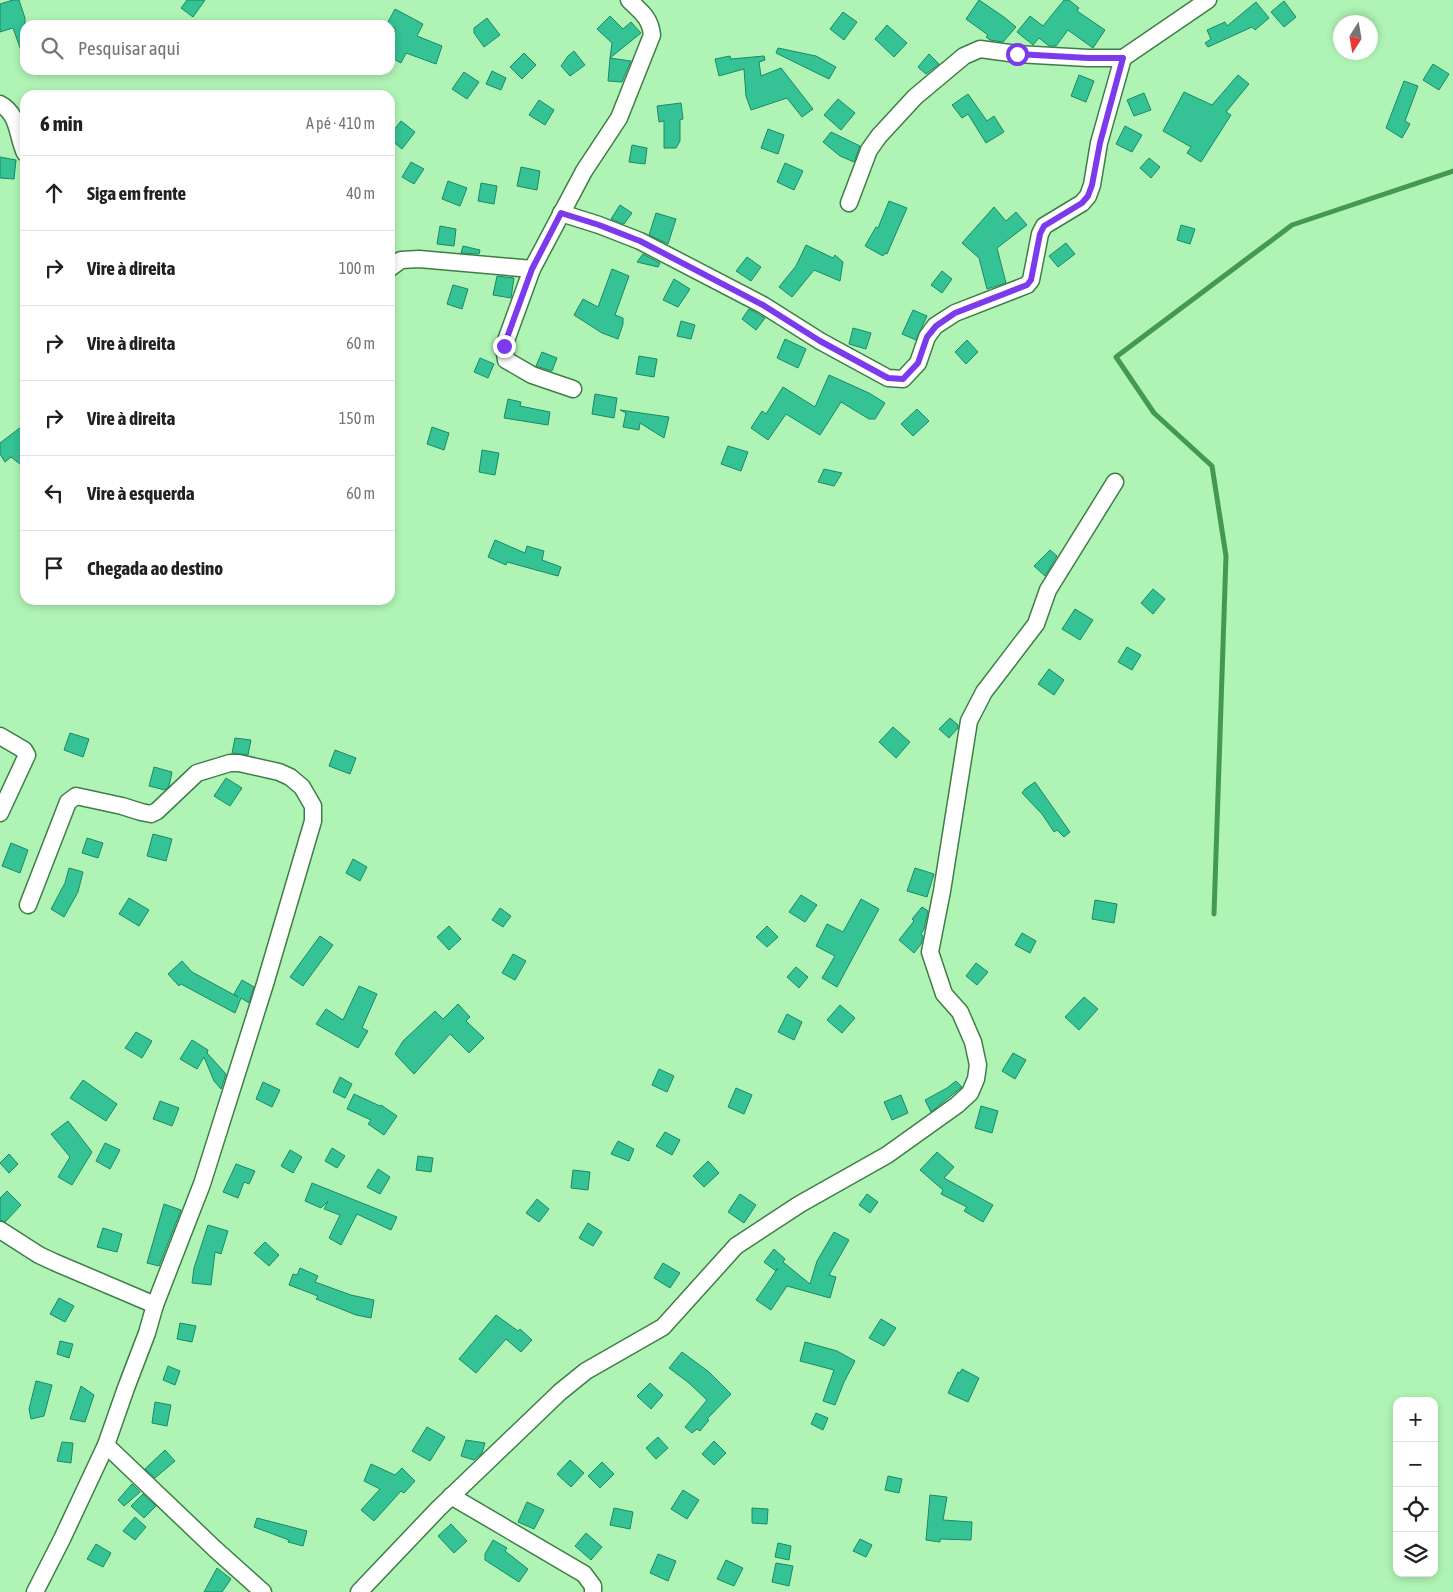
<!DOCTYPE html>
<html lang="pt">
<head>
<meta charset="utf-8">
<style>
	:root { --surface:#fff; --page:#f6f6f6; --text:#202124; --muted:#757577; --line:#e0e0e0 }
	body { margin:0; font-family:"Asap Condensed",sans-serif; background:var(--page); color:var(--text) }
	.controls { position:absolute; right:15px; bottom:15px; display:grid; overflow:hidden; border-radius:10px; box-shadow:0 2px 8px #0003 }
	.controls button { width:45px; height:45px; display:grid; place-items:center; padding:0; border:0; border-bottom:1px solid var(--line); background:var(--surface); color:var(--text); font:25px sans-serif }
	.compass { position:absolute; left:1333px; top:15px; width:45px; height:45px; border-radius:50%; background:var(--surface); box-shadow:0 2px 8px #0003; rotate:191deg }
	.stop { position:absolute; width:15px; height:15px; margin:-11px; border:4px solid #7c3aed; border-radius:50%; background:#fff }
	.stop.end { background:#7c3aed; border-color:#fff; box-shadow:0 1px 5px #0008 }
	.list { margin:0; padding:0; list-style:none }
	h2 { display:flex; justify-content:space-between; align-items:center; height:65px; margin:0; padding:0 20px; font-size:21px }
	h2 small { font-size:16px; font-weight:400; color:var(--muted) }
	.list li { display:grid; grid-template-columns:32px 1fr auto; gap:15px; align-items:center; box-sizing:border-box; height:75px; padding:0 20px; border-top:1px solid var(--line) }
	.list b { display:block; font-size:19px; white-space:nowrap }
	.list em { font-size:16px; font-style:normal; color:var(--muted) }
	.icon { flex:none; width:28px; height:28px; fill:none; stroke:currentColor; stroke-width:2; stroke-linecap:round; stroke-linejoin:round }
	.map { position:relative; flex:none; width:1453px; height:1592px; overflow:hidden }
	.search { position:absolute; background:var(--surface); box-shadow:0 2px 8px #0003; left:20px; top:20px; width:375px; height:55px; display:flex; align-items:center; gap:12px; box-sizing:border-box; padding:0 18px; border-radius:15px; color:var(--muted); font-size:19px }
	.panel { position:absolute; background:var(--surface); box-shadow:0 2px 8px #0003; left:20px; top:90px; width:375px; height:515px; border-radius:15px }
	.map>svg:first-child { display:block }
</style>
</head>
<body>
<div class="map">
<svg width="1453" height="1592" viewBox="0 0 1453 1592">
	<rect width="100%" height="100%" fill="#b0f4b5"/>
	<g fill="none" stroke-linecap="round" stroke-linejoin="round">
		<polyline stroke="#449950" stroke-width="5" points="1214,914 1226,556 1212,466 1154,413 1116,357 1292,225 1453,171"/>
	</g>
	<g fill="#35c294" stroke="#1a8a67">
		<polygon points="13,0 19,0 25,18 25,56 23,56 13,28 0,32 0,4"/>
		<polygon points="187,0 205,0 193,17 181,8"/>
		<polygon points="979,0 1004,17 1016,27 1003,42 990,40 986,37 988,35 966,19"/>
		<polygon points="1064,0 1069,0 1079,8 1077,11 1105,30 1093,48 1068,30 1056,46 1049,46 1039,38 1033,45 1017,32 1030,16 1043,26"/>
		<polygon points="1284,1 1296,17 1284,27 1271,12"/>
		<polygon points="1256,2 1269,18 1255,30 1252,27 1208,47 1205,43 1211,39 1207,30 1225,22 1227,26"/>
		<polygon points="395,9 423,24 417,36 442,46 436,64 406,53 401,63 390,57 390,39 396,29 387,24"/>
		<polygon points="843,12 857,22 844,40 830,29"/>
		<polygon points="610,16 623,29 631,22 641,33 610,58 612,43 597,29"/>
		<polygon points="487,18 500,35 484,47 474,33 474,28"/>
		<polygon points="887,25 907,43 894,57 875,39"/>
		<polygon points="778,48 816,56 836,67 829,79 776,53"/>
		<polygon points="574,51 585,65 570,76 561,66 568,56"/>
		<polygon points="524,53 536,65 522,79 510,67"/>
		<polygon points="929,54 939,64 926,74 918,67"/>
		<polygon points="730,56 731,59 764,56 765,60 759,62 761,76 781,68 813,109 802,117 787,98 751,110 746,96 744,69 719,76 715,59"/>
		<polygon points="610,58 631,61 622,82 608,81"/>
		<polygon points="1433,64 1449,74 1439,90 1423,80"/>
		<polygon points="492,71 506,78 501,90 486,84"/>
		<polygon points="464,72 479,82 467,99 452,89"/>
		<polygon points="1079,75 1094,81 1086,102 1071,96"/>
		<polygon points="1238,75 1249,84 1226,112 1231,115 1201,162 1187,153 1191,147 1163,131 1184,92 1212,105"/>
		<polygon points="1404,81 1418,86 1405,121 1410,124 1402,138 1386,128"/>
		<polygon points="1144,93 1151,110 1134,116 1127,100"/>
		<polygon points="968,94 987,121 994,116 1004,132 986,143 968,114 962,118 952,105"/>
		<polygon points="838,99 855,113 841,130 824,115"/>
		<polygon points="539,100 554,110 545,125 529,115"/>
		<polygon points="681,103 683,119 680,120 680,141 676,148 664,148 664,121 659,122 657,106"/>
		<polygon points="401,121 415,132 402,149 390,139 390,135"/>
		<polygon points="1125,126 1142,135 1132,152 1116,144"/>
		<polygon points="768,129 784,135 778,154 761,148"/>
		<polygon points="831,132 860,146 854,162 840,156 823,142"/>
		<polygon points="632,145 647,148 645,164 629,162"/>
		<polygon points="0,157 16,160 14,179 0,178"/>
		<polygon points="1149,158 1160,167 1151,178 1140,168"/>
		<polygon points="411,162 424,169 414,184 402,177"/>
		<polygon points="785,163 803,171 794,190 777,182"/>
		<polygon points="521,167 540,171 537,190 517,186"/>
		<polygon points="448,181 467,188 460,206 442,199"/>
		<polygon points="481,183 497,186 494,204 478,201"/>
		<polygon points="889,201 907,208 887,254 885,253 883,256 865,246 876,227 878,228"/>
		<polygon points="620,205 632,213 624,224 611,219"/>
		<polygon points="994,207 1006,221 1016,212 1027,225 997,248 1006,283 987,289 979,258 962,243"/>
		<polygon points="656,213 676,219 668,244 649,235"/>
		<polygon points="1181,225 1195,229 1190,244 1177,240"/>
		<polygon points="440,226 456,229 454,246 437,244"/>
		<polygon points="1066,243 1075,254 1058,267 1049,256"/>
		<polygon points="806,245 833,258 835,255 843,262 840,281 814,270 792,297 779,287 796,266"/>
		<polygon points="463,246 480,250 479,254 461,253"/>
		<polygon points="643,254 660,263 658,267 637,262"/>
		<polygon points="747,257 761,267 751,281 736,271"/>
		<polygon points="612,269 629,276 615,315 623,318 623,324 618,339 602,333 574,315 583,299 598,307"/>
		<polygon points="942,271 952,279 942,293 931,285"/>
		<polygon points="497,276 514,278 511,298 493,295"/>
		<polygon points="674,279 690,289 678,307 663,300"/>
		<polygon points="453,285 468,289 462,309 447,304"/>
		<polygon points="749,309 765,318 756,330 742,319"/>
		<polygon points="913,310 927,316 916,340 902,334"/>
		<polygon points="681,321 695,325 691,339 677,336"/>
		<polygon points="853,328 871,333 866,349 849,344"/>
		<polygon points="785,339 806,349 798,368 777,358"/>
		<polygon points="967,340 978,352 966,364 955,352"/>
		<polygon points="542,352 557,358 552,371 536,366"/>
		<polygon points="639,356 657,359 654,377 636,374"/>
		<polygon points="480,358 494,364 488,378 474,372"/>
		<polygon points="829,375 869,393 885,403 875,419 869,419 841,402 820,435 786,414 768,440 751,428 762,411 766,414 783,387 815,407"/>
		<polygon points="595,394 617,398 614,418 592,414"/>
		<polygon points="508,399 521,402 520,406 550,412 548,425 504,418"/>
		<polygon points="917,409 929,421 913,436 901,424"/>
		<polygon points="620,410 669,417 664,438 640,423 639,430 623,427 626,413"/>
		<polygon points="25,424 25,468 11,457 5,462 0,454 0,443"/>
		<polygon points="432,427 449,433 444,450 427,444"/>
		<polygon points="728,446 748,452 741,471 721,464"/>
		<polygon points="482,450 499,453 495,475 479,472"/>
		<polygon points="824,469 842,473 834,486 818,482"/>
		<polygon points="495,540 525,553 527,546 544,551 542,560 561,567 558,576 507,562 506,565 488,557"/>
		<polygon points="1050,550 1057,556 1045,576 1034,566"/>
		<polygon points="1153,589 1165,599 1153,614 1141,603"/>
		<polygon points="1075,609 1093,620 1080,640 1062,629"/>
		<polygon points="1127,647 1141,655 1132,670 1118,662"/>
		<polygon points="1049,669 1064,680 1054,695 1038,684"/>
		<polygon points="950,718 958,725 958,728 949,738 939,729"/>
		<polygon points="893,727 910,742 896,758 879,742"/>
		<polygon points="70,733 89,739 83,757 64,750"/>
		<polygon points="235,738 251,740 248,755 232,753"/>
		<polygon points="335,750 356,758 350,774 329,766"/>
		<polygon points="154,767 172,772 169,786 165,790 149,786"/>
		<polygon points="226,778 242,788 230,806 214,796"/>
		<polygon points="1035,782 1070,832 1064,837 1057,830 1054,832 1042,814 1022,793 1025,789"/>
		<polygon points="153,834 172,839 166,861 147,856"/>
		<polygon points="87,838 103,843 98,858 82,853"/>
		<polygon points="11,843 28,850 20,873 2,866"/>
		<polygon points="353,859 367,867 360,881 346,873"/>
		<polygon points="69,868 83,872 78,892 64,917 51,909 65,883"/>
		<polygon points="915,868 934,874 927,897 907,891"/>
		<polygon points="801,895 817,905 805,922 789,912"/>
		<polygon points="129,898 149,910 139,926 119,914"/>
		<polygon points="861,899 879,909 837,987 822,978 835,956 816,946 827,924 843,932"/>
		<polygon points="1095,900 1117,904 1114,923 1092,919"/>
		<polygon points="922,907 928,911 924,929 921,934 923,936 921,944 914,953 899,940 914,921 912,919"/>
		<polygon points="500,908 511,916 503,927 492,920"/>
		<polygon points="449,926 461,939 449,950 437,937"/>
		<polygon points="767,926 778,937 767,947 756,937"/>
		<polygon points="1022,933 1036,941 1030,953 1015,945"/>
		<polygon points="320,936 333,945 303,986 290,977"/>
		<polygon points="513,954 526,961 515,980 502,973"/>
		<polygon points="182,961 192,972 238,997 234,994 242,980 254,987 249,1003 241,998 235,1013 181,984 179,986 168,974"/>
		<polygon points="976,963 988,972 977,985 966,976"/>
		<polygon points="796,967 808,977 799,988 787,977"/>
		<polygon points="359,986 377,994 362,1028 368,1031 358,1048 316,1024 326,1009 343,1020"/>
		<polygon points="1084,997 1098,1009 1079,1030 1065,1017"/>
		<polygon points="458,1004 470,1017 466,1021 484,1038 469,1053 450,1034 414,1074 395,1054 403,1041 435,1011 443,1019"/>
		<polygon points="840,1005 855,1018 842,1033 827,1020"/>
		<polygon points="787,1014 802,1022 794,1040 778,1032"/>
		<polygon points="136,1032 152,1041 142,1058 125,1048"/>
		<polygon points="192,1040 208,1050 207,1053 226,1074 221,1089 214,1081 204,1057 197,1069 180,1059"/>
		<polygon points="1013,1053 1026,1060 1015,1079 1002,1071"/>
		<polygon points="659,1069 674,1076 667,1092 652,1085"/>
		<polygon points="340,1077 352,1084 345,1098 333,1092"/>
		<polygon points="83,1080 117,1104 106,1121 70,1098"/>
		<polygon points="956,1081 962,1087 931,1112 925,1100 947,1088"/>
		<polygon points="263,1082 280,1090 272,1107 256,1099"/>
		<polygon points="736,1088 752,1095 744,1114 728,1107"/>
		<polygon points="354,1094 380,1106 381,1105 397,1116 384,1135 368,1124 371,1120 347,1109"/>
		<polygon points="901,1095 908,1113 892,1120 884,1102"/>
		<polygon points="160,1101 179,1108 172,1126 153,1119"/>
		<polygon points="981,1106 998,1111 992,1133 975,1128"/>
		<polygon points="68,1121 92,1152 72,1185 58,1177 70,1157 51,1134"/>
		<polygon points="665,1132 680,1140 672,1155 656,1146"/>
		<polygon points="618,1141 634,1149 629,1161 611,1154"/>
		<polygon points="105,1143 120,1150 110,1169 96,1161"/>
		<polygon points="332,1148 345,1156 337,1168 325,1161"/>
		<polygon points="290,1150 302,1157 293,1173 281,1166"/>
		<polygon points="937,1152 954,1167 944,1178 993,1205 983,1222 964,1211 967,1207 941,1194 943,1190 920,1170"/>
		<polygon points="9,1154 18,1164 9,1173 0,1163"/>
		<polygon points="418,1156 433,1158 431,1172 416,1170"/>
		<polygon points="708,1161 719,1173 704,1187 693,1176"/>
		<polygon points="236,1164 255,1171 249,1184 244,1182 238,1198 223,1192"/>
		<polygon points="378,1169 390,1177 380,1194 367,1187"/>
		<polygon points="573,1170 590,1172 588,1190 571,1188"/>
		<polygon points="312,1183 397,1217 391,1230 357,1214 341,1245 329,1238 340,1215 324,1209 328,1201 321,1208 305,1201"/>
		<polygon points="7,1191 21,1205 5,1222 0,1220 0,1198"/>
		<polygon points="740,1194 756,1205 744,1223 728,1212"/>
		<polygon points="867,1194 878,1202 870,1213 859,1205"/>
		<polygon points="537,1199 549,1209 539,1222 526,1213"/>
		<polygon points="164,1204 181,1210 159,1266 147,1263"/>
		<polygon points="588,1223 602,1232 593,1246 579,1238"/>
		<polygon points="208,1225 228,1231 221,1254 215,1252 211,1285 192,1283 194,1268"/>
		<polygon points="103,1228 122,1234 117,1252 97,1247"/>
		<polygon points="834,1232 849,1240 829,1275 836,1277 830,1298 787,1286 771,1310 756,1300 778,1268 776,1271 764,1262 774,1249 785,1259 783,1262 810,1284 817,1261"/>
		<polygon points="265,1242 279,1255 269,1266 254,1253"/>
		<polygon points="663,1263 680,1273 670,1288 654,1278"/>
		<polygon points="300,1268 318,1276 315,1282 351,1295 374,1300 371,1318 356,1315 316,1299 318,1296 289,1285 293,1274 297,1275"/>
		<polygon points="59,1298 74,1306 65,1322 50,1314"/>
		<polygon points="496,1315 518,1331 520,1329 532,1340 521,1352 506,1339 476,1373 459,1359"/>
		<polygon points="881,1319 896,1328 884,1346 869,1338"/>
		<polygon points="180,1323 196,1326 192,1342 177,1339"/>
		<polygon points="60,1341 73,1344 69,1358 57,1354"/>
		<polygon points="805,1342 837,1351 855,1361 844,1382 835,1405 823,1401 834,1370 800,1361"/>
		<polygon points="682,1352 709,1372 731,1394 707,1419 709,1420 700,1431 697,1429 692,1433 685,1427 707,1400 689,1383 669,1368"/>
		<polygon points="168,1366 180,1371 175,1385 163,1380"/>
		<polygon points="962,1369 979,1378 968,1402 948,1393 958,1372 960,1373"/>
		<polygon points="36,1381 52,1385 44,1416 31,1419 29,1409"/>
		<polygon points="650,1383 663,1395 651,1409 637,1396"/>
		<polygon points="81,1386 94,1395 85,1422 70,1419"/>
		<polygon points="155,1402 171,1405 167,1426 152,1423"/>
		<polygon points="816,1413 828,1418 823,1430 811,1424"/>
		<polygon points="427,1427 445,1437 430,1461 412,1451"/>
		<polygon points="658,1437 668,1448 656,1459 646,1448"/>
		<polygon points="466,1440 485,1443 482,1453 474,1460 461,1456"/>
		<polygon points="714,1441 726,1453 714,1465 702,1454"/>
		<polygon points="62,1442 73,1443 71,1463 57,1461"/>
		<polygon points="165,1450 175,1461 155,1478 145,1469"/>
		<polygon points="570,1460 584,1473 571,1487 557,1474"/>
		<polygon points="602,1462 614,1474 600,1488 588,1476"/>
		<polygon points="371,1464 395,1475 402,1468 415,1481 404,1493 401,1491 374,1521 361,1510 380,1489 364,1481"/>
		<polygon points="888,1476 902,1479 899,1493 885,1490"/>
		<polygon points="132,1484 140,1492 124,1506 118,1500"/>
		<polygon points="683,1490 699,1500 687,1519 671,1509"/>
		<polygon points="143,1494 156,1506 144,1518 131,1506"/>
		<polygon points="930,1495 947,1497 943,1520 972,1522 971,1540 940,1539 940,1542 926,1540"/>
		<polygon points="527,1502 544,1510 534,1529 518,1522"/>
		<polygon points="614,1508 633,1512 630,1529 610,1525"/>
		<polygon points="752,1508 768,1509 767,1524 752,1523"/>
		<polygon points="135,1517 146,1527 135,1540 123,1531"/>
		<polygon points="257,1518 307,1531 303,1546 288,1542 289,1540 254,1527"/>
		<polygon points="451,1524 467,1541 454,1553 438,1536"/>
		<polygon points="586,1533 602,1547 591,1560 575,1546"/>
		<polygon points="860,1539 872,1545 866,1557 853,1551"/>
		<polygon points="493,1540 507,1548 505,1551 528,1569 519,1582 485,1560 485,1554"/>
		<polygon points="778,1543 791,1546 789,1560 775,1557"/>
		<polygon points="96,1544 111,1553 103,1567 87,1559"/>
		<polygon points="658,1554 676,1561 668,1581 650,1573"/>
		<polygon points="726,1560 743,1568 734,1586 717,1579"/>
		<polygon points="776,1563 793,1566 789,1586 772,1582"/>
		<polygon points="217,1568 231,1579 222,1592 204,1592"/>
	</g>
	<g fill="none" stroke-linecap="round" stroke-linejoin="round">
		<g stroke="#3e7e46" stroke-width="19">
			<g id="minor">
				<path d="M0,104C19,114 17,136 25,153"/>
				<polyline points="849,203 869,150 879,136 915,97 964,56 980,49 1017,54 1088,58 1123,58 1208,0"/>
				<polyline points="561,213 599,225 640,241 763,305 820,341 888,378 903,379 918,363 927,337 935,326 955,313 1027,285 1031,280 1040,234 1044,226 1082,203 1088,196 1092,185 1099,143 1123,58"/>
				<polyline points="390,268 401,260 419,259 532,269"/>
				<path d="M573,389L532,375L506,360L504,346L532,269L584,171L619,118L652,35C650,17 641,12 629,0"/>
				<polyline points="0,736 24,750 27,755 0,813"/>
				<polyline points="28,905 68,802 76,796 122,806 141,812 151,814 157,811 197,773 230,763 239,763 279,772 290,777 302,787 313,806 313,821 265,984 202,1184 155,1305 147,1333 126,1388 106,1445 62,1539 35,1592"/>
				<polyline points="0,1230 39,1255 54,1262 155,1305"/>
				<polyline points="106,1445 215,1549 263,1592"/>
				<polyline points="451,1496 584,1574 593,1586 593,1592"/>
				<polyline points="359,1592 438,1509 560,1392 586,1371 663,1327 736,1246 800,1204 887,1155 957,1105 970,1093 976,1079 978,1065 973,1042 960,1012 944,994 930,952 942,891 969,721 984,692 1036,624 1048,590 1115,482"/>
			</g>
		</g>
		<use href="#minor" stroke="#fff" stroke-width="16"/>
	</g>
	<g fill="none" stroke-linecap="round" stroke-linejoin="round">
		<polyline stroke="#7c3aed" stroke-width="6" points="504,346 532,269 561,213 599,225 640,241 763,305 820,341 888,378 903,379 918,363 927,337 936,326 955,313 1027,285 1031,280 1040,234 1044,226 1082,203 1088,196 1092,185 1100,143 1123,58 1088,58 1017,54"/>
	</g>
</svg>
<div class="controls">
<button>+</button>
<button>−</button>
<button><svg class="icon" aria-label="locate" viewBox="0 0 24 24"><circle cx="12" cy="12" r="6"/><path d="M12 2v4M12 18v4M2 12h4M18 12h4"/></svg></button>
<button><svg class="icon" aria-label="layers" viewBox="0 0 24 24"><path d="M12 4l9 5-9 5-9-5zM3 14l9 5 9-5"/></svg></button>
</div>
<svg class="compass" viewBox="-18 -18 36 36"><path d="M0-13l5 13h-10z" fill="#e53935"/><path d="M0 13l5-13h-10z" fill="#757577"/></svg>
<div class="stop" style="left:1017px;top:54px"></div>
<div class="stop end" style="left:504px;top:346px"></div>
<div class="search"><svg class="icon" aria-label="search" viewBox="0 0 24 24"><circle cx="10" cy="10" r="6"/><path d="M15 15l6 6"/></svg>Pesquisar aqui</div>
<section class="panel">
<h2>6 min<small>A pé · 410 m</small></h2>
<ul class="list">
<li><svg class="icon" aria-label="ahead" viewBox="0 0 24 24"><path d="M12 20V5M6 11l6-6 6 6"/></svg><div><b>Siga em frente</b></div><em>40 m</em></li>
<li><svg class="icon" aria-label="right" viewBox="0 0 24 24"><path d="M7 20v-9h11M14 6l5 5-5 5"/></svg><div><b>Vire à direita</b></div><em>100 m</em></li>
<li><svg class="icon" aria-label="right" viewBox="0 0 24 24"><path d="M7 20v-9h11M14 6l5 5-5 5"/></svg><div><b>Vire à direita</b></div><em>60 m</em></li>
<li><svg class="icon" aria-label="right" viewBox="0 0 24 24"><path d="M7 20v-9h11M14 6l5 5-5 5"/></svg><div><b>Vire à direita</b></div><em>150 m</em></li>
<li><svg class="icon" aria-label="left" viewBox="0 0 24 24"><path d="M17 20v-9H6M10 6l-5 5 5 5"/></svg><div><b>Vire à esquerda</b></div><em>60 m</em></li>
<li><svg class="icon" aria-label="arrive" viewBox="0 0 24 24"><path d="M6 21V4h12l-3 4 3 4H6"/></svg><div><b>Chegada ao destino</b></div></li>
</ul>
</section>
</div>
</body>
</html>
